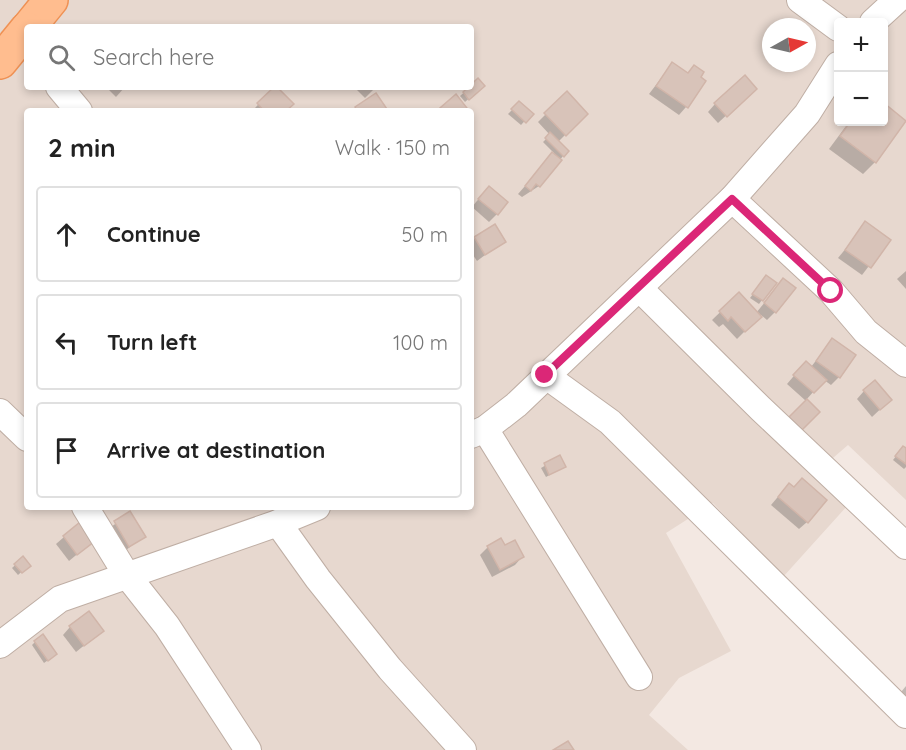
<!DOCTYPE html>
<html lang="en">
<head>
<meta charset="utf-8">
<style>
	:root { --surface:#fff; --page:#f6f6f6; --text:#222; --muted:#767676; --line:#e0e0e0 }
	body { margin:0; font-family:Quicksand,sans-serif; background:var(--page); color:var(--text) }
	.controls { position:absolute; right:18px; top:18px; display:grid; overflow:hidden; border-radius:6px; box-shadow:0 3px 9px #0003 }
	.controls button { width:54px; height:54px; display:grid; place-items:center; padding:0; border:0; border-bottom:2px solid var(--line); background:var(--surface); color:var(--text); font:30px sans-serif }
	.compass { position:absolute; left:762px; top:18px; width:54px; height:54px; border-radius:50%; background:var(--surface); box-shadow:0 3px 9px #0003; rotate:82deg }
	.stop { position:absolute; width:18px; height:18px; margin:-14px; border:4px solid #db2777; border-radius:50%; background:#fff }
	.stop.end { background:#db2777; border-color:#fff; box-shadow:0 2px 6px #0008 }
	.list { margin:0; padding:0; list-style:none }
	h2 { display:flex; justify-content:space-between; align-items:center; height:78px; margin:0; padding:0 24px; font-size:26px }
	h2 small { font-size:20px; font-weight:400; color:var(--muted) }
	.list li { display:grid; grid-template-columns:39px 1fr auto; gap:18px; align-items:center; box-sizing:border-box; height:96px; margin:0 12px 12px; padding:0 12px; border:2px solid var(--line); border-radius:6px }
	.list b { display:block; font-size:22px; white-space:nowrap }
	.list em { font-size:20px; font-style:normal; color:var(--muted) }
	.icon { flex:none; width:33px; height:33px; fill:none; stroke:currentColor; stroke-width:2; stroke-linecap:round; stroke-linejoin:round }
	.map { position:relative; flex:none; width:906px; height:750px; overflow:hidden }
	.search { position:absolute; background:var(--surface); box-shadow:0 3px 9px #0003; left:24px; top:24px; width:450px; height:66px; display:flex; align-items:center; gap:15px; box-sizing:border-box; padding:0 21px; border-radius:6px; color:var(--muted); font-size:22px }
	.panel { position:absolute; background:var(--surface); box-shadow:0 3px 9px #0003; left:24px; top:108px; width:450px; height:402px; border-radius:6px }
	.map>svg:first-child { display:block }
</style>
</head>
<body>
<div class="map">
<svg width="906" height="750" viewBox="0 0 906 750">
	<rect width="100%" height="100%" fill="#f3e8e2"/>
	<path fill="#e7d8cf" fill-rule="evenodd" d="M0,0H906V500L848,445L826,464L857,495L783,577L713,503L666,533L731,651L679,678L649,715L688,750H0ZM838,22H884V122H838ZM27,27H471V87H27ZM771,27H807V63H771ZM27,111H471V507H27Z"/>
	<g fill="#0003">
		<polygon points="672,64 687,74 694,67 686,107 679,115 649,94"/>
		<polygon points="483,86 465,102 460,96 470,87"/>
		<polygon points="112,87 125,87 116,97 109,90"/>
		<polygon points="275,87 284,111 252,111"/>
		<polygon points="354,87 376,87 365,98"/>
		<polygon points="567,93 586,114 559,141 567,151 539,186 522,197 518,194 554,153 543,142 550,135 538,122"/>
		<polygon points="375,95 385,109 383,111 353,111"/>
		<polygon points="747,96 718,123 708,112 715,104"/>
		<polygon points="519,103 531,114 521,125 508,114"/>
		<polygon points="884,105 904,120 875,162 863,174 829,149 849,122 884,122"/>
		<polygon points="481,196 497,214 489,222 472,207"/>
		<polygon points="861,230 889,240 862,275 838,258"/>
		<polygon points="475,238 504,241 477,261 471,252 471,242"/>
		<polygon points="906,271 906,289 897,279"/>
		<polygon points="783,280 775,312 767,320 761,315 737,339 723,324 719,327 712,320 739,294 756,313"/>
		<polygon points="763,281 762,300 759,304 750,298"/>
		<polygon points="832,340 839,377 831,385 824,380 806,400 818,412 793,436 782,426 806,401 787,384 798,371 811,367"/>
		<polygon points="864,391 890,400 872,417 857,399"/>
		<polygon points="906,450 906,467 904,469 893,460 900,451"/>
		<polygon points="560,457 564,467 546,477 541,468"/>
		<polygon points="782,492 807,522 799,529 771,505"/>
		<polygon points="130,513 144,536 121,554 107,530"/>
		<polygon points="64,537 93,541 69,561 56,544"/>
		<polygon points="488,547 504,547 522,557 515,565 492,577 480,555"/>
		<polygon points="23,558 29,565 18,575 12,568"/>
		<polygon points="70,627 102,631 76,652 63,635"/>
		<polygon points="35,642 51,658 44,663 32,645"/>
		<polygon points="906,686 906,698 901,692"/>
	</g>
	<g fill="#d8c3b9" stroke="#d1b5a9" stroke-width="1.5">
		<polygon points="672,62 688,73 694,65 704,72 701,77 706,81 688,108 656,86"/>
		<polygon points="745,75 757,89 727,117 714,103"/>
		<polygon points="478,78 485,86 469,100 463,92"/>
		<polygon points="274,87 277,87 294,104 286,111 264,111 257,103"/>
		<polygon points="567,91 588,114 566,136 544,113"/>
		<polygon points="376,93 387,109 357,111 355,107"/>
		<polygon points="456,94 467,108 463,111 442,111 440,108"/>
		<polygon points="519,101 534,114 526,123 511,109"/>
		<polygon points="884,103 906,121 876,163 840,136 850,122 884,122"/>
		<polygon points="550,132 569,151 564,157 545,138"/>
		<polygon points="552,152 562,160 540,187 536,184 531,191 525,186"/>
		<polygon points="489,186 508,202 498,215 478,199"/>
		<polygon points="865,221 891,240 871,268 845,250"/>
		<polygon points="495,224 506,242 485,255 474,237"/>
		<polygon points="766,275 777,283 763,301 752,294"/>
		<polygon points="783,278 796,288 776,313 764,303"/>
		<polygon points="739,292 762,317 745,332 731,317 728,321 719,311"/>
		<polygon points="832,338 856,355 840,378 816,361"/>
		<polygon points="806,361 827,380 814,393 793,375"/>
		<polygon points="875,380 892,400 880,410 863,390"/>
		<polygon points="807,399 820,412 802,430 789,417"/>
		<polygon points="903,446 906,448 906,464 895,456"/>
		<polygon points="560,455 566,467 549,475 544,463"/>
		<polygon points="802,478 827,500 808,523 778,497 789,483 794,487"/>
		<polygon points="130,511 146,537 129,547 114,521"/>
		<polygon points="80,522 95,541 77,555 63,536"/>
		<polygon points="501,538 505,545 515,540 524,557 500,570 487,546"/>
		<polygon points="23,556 31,566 22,573 14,564"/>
		<polygon points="89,611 104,631 84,646 69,626"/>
		<polygon points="43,634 57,654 48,661 34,641"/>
		<polygon points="568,741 574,750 553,750"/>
	</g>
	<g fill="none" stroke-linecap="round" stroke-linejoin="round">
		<g stroke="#bfaea4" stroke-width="28">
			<g id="minor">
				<polyline points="800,0 838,28"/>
				<polyline points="873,22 897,0"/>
				<polyline points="59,87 79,111"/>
				<polyline points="732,199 831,291 866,332 906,364"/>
				<polyline points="639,288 761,409 906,546"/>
				<polyline points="545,375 610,422 906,715"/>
				<polyline points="0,412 27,438"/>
				<polyline points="485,429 639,677"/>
				<polyline points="471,435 485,429 516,405 732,199 807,114 838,65"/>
				<polyline points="85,507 126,574 167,626 248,750"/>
				<polyline points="278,523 318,579 390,669 463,750"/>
				<polyline points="0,645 60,599 278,523 317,507"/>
			</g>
		</g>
		<g stroke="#ef9154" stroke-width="36">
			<g id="major">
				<polyline points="29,27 51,0"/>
				<polyline points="0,62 27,29"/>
			</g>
		</g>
		<use href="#minor" stroke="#fff" stroke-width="26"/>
		<use href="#major" stroke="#ffbd8f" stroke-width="33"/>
	</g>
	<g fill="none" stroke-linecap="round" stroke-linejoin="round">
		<polyline stroke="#db2777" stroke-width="8" points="545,375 732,199 831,291"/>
	</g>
</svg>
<div class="controls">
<button>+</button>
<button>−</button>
</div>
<svg class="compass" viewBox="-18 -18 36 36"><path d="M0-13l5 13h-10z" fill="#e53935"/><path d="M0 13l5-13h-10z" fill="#767676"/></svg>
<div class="stop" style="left:831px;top:291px"></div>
<div class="stop end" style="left:545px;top:375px"></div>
<div class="search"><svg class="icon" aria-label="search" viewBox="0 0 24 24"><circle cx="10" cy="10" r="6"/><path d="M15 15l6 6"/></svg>Search here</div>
<section class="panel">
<h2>2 min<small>Walk · 150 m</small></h2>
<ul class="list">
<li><svg class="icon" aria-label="ahead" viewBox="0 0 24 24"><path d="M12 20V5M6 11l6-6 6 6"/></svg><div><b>Continue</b></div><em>50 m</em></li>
<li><svg class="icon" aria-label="left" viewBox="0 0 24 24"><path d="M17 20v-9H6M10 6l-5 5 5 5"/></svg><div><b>Turn left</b></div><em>100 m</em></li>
<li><svg class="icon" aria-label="arrive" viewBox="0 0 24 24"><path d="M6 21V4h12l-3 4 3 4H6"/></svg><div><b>Arrive at destination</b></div></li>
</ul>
</section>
</div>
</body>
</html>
